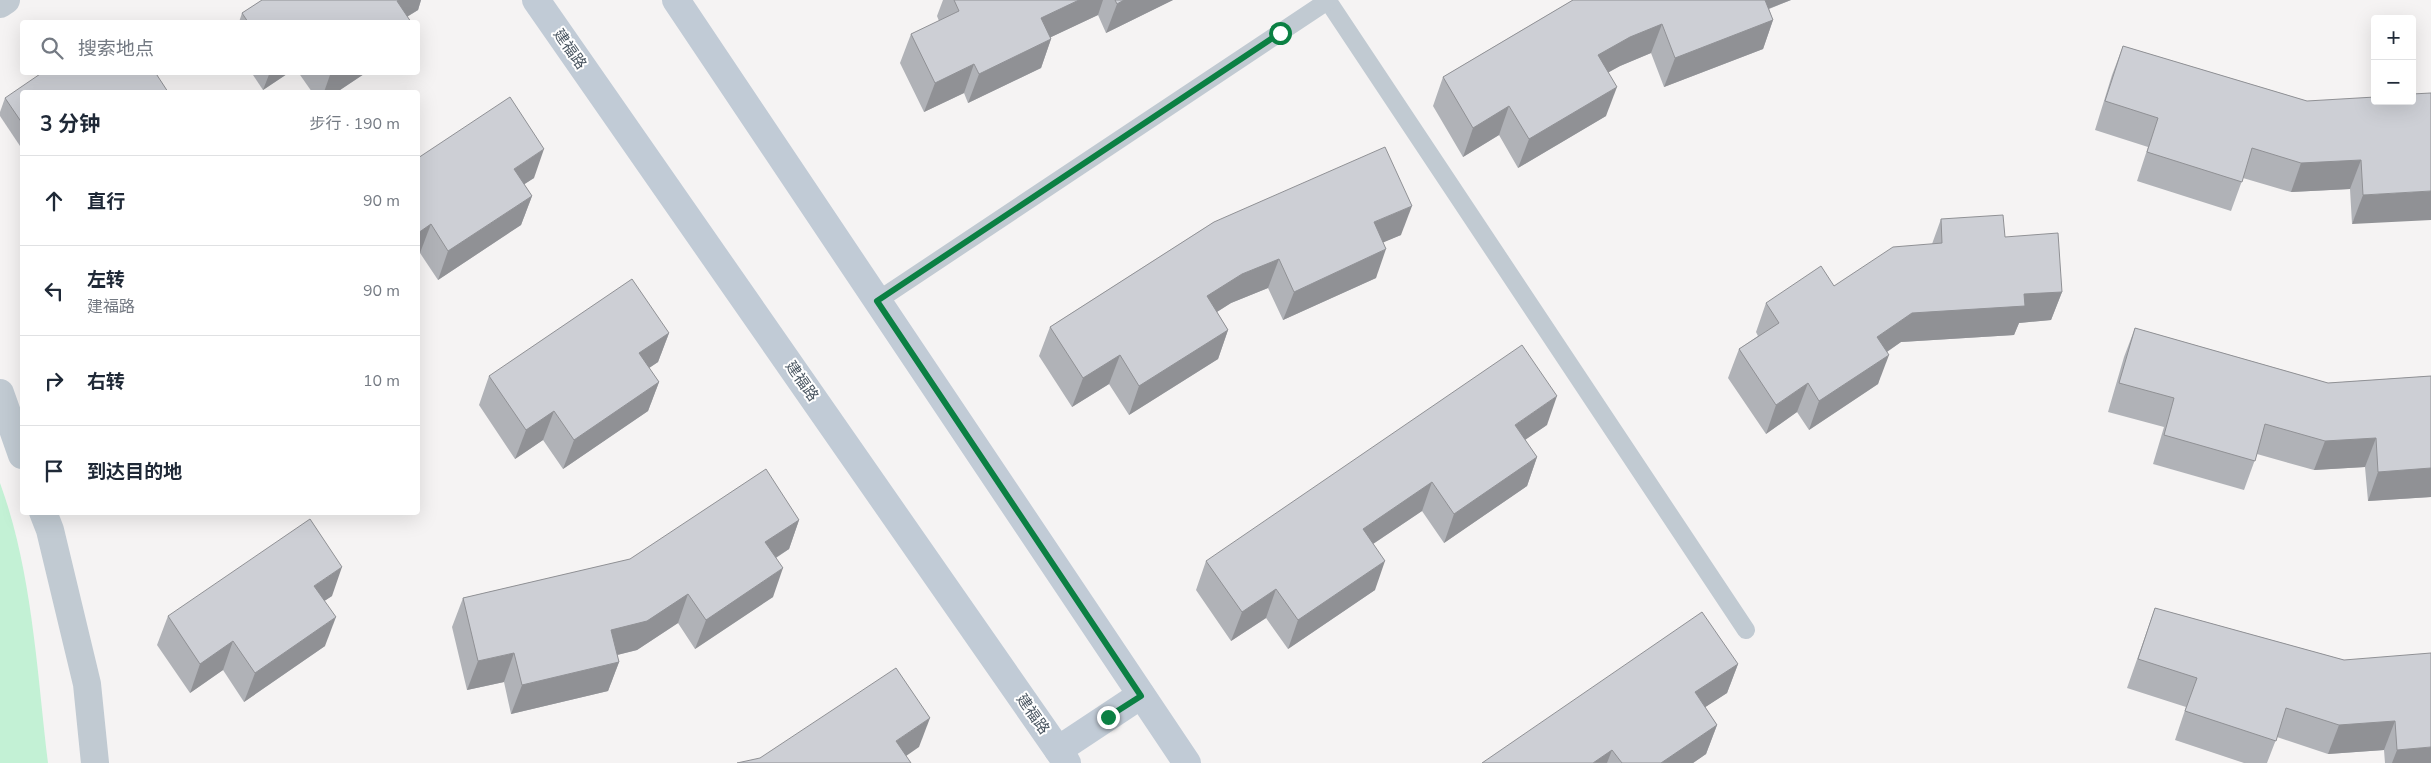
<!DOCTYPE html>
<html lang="zh">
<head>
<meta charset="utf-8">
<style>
	:root { --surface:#fff; --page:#f6f6f7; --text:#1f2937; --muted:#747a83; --line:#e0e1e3 }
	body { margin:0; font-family:"Nunito Sans","Noto Sans SC",sans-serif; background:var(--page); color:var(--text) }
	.controls { position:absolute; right:15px; top:15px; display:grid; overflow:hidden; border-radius:5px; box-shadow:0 5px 20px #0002 }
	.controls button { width:45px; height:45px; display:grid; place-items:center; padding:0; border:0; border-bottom:1px solid var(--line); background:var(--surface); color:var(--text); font:25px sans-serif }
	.stop { position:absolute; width:15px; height:15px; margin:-11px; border:4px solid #0b8043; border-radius:50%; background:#fff }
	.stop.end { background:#0b8043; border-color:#fff; box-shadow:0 1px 5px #0008 }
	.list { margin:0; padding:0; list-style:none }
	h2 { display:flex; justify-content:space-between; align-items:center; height:65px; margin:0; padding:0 20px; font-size:21px }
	h2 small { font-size:16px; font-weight:400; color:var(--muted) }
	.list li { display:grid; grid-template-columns:32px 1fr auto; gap:15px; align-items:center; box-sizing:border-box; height:90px; padding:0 20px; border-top:1px solid var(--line) }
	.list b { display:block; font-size:19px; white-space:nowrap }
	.list p { margin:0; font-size:16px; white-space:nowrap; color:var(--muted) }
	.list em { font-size:16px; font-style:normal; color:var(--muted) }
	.icon { flex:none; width:28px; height:28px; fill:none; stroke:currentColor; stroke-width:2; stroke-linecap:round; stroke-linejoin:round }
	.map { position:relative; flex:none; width:2431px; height:763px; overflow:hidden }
	.search { position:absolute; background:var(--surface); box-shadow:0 5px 20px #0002; left:20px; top:20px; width:400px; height:55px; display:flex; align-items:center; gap:12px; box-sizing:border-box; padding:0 18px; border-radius:5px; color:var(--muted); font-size:19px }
	.panel { position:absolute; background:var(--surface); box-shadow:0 5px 20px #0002; left:20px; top:90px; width:400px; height:425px; border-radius:5px }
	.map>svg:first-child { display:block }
</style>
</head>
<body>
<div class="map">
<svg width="2431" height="763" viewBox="0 0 2431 763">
	<rect width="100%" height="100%" fill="#f5f3f3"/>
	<path fill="#c3f1d5" d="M0,483C32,570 37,671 48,763H0Z"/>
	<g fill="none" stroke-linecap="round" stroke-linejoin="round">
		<g stroke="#c1cad2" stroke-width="18">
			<polyline points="1328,1 1746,630"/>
			<polyline points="877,301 1329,0"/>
		</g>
		<g stroke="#c1cad2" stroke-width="28">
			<polyline points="0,4 6,0"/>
			<polyline points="0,393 22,455"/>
			<polyline points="43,512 50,530 87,684 95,763"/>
		</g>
		<g stroke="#c1cbd6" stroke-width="28">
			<polyline points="536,0 1067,763"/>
			<polyline points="676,0 1187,763"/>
			<polyline points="1058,750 1141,695"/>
		</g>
	</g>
	<g fill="#b0b2b7">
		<polygon points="262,0 421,0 418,10 407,17 411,22 239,22 242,13"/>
		<polygon points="943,0 1173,0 1106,33 1098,15 1051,37 1051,39 1041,68 968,103 964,93 924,112 900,63 911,34 939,21 937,16"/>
		<polygon points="1573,0 1791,0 1769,9 1773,20 1763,49 1664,87 1651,53 1620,66 1608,72 1606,116 1518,168 1499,135 1463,157 1433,106 1443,77"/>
		<polygon points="2123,46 2307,101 2412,101 2352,224 2350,189 2291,192 2243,178 2231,211 2137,181 2148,147 2095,130 2112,75"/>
		<polygon points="251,72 290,72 263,90"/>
		<polygon points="298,72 367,72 337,92 312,92"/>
		<polygon points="22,92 22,149 0,116 0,112 5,98"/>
		<polygon points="418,158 534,178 524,184 532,196 521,225 438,280 420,253"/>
		<polygon points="1941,219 2005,237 2062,292 2051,320 2019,323 2014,335 1901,342 1887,352 1878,384 1809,430 1797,412 1766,434 1728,378 1739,349 1758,336 1756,332 1766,303 1834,286 1932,244"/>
		<polygon points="1214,222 1401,235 1383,242 1376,278 1283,320 1268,288 1231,303 1217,312 1228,330 1218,359 1129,415 1109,384 1072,407 1039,356 1050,327"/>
		<polygon points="2135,328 2328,383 2431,376 2431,497 2368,501 2365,467 2314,470 2257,454 2244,490 2153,464 2164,427 2108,412 2124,357"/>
		<polygon points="669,333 658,362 649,368 659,382 648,411 563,469 543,440 515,459 479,405 489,376"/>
		<polygon points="1547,425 1525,440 1537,457 1527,486 1444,543 1422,511 1373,544 1375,590 1288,649 1266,618 1231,641 1196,590 1206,561"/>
		<polygon points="799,520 789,549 776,558 773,597 695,649 678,623 637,650 617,655 619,662 608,691 511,714 504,682 467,690 452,627 463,598"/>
		<polygon points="332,596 324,601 325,646 244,702 223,670 190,693 157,645 168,616"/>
		<polygon points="2155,608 2344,660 2431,763 2385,763 2384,750 2328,754 2277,737 2267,763 2244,763 2175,740 2186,707 2127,688"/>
		<polygon points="1738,664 1727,693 1705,707 1717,725 1706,754 1693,763 1482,763"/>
	</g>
	<g fill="#909195">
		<polygon points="399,0 421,0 418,10 398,22 397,1"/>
		<polygon points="1079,0 1103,0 1098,15 1030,47 1041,18"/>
		<polygon points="1124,0 1173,0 1106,33 1117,4"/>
		<polygon points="1756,0 1791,0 1750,16"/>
		<polygon points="1773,20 1763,49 1664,87 1675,58"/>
		<polygon points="1662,24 1651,53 1620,66 1588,84 1598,55 1630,37"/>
		<polygon points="1051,39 1041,68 968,103 979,74"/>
		<polygon points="974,64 964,93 924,112 935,83"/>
		<polygon points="270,72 290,72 263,90"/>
		<polygon points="334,72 367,72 337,92 324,92 330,75"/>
		<polygon points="1617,87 1606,116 1518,168 1529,139"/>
		<polygon points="1509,106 1499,135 1463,157 1473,128"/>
		<polygon points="544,149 534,178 503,198 514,169"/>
		<polygon points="2361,160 2350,189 2291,192 2301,163"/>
		<polygon points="2431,191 2431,220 2352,224 2363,195"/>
		<polygon points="532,196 521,225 438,280 448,251"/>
		<polygon points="1412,206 1401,235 1363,251 1374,222"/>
		<polygon points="431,224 420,253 418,255 418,233"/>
		<polygon points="1386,249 1376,278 1283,320 1294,292"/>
		<polygon points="1279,259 1268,288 1231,303 1196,325 1207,296 1242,274"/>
		<polygon points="2062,292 2051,320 2019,323 2014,335 1901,342 1866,366 1877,337 1912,313 2024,294"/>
		<polygon points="1228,330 1218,359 1129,415 1139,386"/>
		<polygon points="669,333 658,362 628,382 639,353"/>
		<polygon points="1120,355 1109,384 1072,407 1083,378"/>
		<polygon points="1889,355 1878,384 1809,430 1819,401"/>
		<polygon points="659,382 648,411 563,469 574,440"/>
		<polygon points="1808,383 1797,412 1766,434 1776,405"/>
		<polygon points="1557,396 1547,425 1504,454 1515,425"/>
		<polygon points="554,411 543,440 515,459 526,430"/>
		<polygon points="2376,438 2365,467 2314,470 2325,441"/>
		<polygon points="1537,457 1527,486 1444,543 1454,514"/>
		<polygon points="2431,468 2431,497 2368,501 2378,472"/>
		<polygon points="1432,482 1422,511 1352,558 1363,529"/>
		<polygon points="799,520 789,549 755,571 765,542"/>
		<polygon points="1385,561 1375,590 1288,649 1298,620"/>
		<polygon points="342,567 332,596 303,615 314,586"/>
		<polygon points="783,568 773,597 695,649 706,620"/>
		<polygon points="1276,589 1266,618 1231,641 1242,612"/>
		<polygon points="688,594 678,623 637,650 601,659 611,630"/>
		<polygon points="336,617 325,646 244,702 255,673"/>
		<polygon points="233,641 223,670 190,693 200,664"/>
		<polygon points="514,653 504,682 467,690 478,661"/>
		<polygon points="619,662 608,691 511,714 522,685"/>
		<polygon points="1738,664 1727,693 1684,721 1695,692"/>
		<polygon points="930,718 919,747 896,763 896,741"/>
		<polygon points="2395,721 2384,750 2328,754 2339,725"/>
		<polygon points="1717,725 1706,754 1693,763 1661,763"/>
		<polygon points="2431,747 2431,763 2392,763 2397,750"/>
		<polygon points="1612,750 1607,763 1593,763"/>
	</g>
	<g fill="#cdcfd5" stroke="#909195">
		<polygon points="262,0 399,0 397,1 411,22 248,22 242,13"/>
		<polygon points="954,0 1079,0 1041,18 1051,39 979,74 974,64 935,83 911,34 959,11"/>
		<polygon points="1115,0 1124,0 1117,4"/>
		<polygon points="1573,0 1765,0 1773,20 1675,58 1662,24 1630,37 1598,55 1617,87 1529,139 1509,106 1473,128 1443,77"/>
		<polygon points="2123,46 2307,101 2375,97 2375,101 2412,101 2412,94 2431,93 2431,191 2363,195 2361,160 2301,163 2252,148 2242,182 2147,152 2158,118 2105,101"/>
		<polygon points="43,72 155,72 168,92 22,92 22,123 5,98"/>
		<polygon points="328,72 334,72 330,75"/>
		<polygon points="510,97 544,149 514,169 532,196 448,251 431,224 418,233 418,158"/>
		<polygon points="1385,147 1412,206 1374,222 1386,249 1294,292 1279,259 1242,274 1207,296 1228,330 1139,386 1120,355 1083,378 1050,327 1214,222"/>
		<polygon points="2003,215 2005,237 2058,233 2062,292 2024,294 2025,306 1912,313 1877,337 1889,355 1819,401 1808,383 1776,405 1739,349 1779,323 1766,303 1821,266 1834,286 1893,247 1942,243 1941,219"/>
		<polygon points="632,279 669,333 639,353 659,382 574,440 554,411 526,430 489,376"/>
		<polygon points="2135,328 2328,383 2431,376 2431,468 2378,472 2376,438 2325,441 2265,424 2255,461 2164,435 2174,398 2119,383"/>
		<polygon points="1522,345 1557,396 1515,425 1537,457 1454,514 1432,482 1363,529 1385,561 1298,620 1276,589 1242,612 1206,561"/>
		<polygon points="766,469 799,520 765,542 783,568 706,620 688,594 647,621 611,630 619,662 522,685 514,653 478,661 463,598 630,559"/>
		<polygon points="310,519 342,567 314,586 336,617 255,673 233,641 200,664 168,616"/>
		<polygon points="2155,608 2344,660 2431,653 2431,747 2397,750 2395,721 2339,725 2286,708 2276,741 2185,711 2197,678 2138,659"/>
		<polygon points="1702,612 1738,664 1695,692 1717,725 1661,763 1622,763 1612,750 1593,763 1482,763"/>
		<polygon points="896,668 930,718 896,741 911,763 737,763 760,758"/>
	</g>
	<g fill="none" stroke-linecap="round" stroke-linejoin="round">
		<polyline stroke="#0b8043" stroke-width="6" points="1108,717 1141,696 877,301 1280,33"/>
	</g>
	<g text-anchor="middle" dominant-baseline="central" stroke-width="4" stroke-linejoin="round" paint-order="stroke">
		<g font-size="15" fill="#4a5661" stroke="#fff">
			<text transform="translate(570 49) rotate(55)">建福路</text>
			<text transform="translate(802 381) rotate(55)">建福路</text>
			<text transform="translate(1033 714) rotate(55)">建福路</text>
		</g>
	</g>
</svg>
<div class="controls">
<button>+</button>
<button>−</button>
</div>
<div class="stop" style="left:1280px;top:33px"></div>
<div class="stop end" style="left:1108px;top:717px"></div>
<div class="search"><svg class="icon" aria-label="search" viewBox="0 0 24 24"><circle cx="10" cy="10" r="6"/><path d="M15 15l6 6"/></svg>搜索地点</div>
<section class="panel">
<h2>3 分钟<small>步行 · 190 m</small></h2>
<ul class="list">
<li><svg class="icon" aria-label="ahead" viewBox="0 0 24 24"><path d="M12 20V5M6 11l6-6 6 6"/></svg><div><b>直行</b></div><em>90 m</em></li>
<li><svg class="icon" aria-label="left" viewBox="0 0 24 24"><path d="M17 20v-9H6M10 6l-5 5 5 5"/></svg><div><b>左转</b><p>建福路</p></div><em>90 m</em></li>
<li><svg class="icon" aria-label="right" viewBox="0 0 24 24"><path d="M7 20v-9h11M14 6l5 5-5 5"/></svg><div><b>右转</b></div><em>10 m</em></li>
<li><svg class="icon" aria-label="arrive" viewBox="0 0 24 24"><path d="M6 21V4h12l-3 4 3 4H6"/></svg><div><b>到达目的地</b></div></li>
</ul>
</section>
</div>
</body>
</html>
